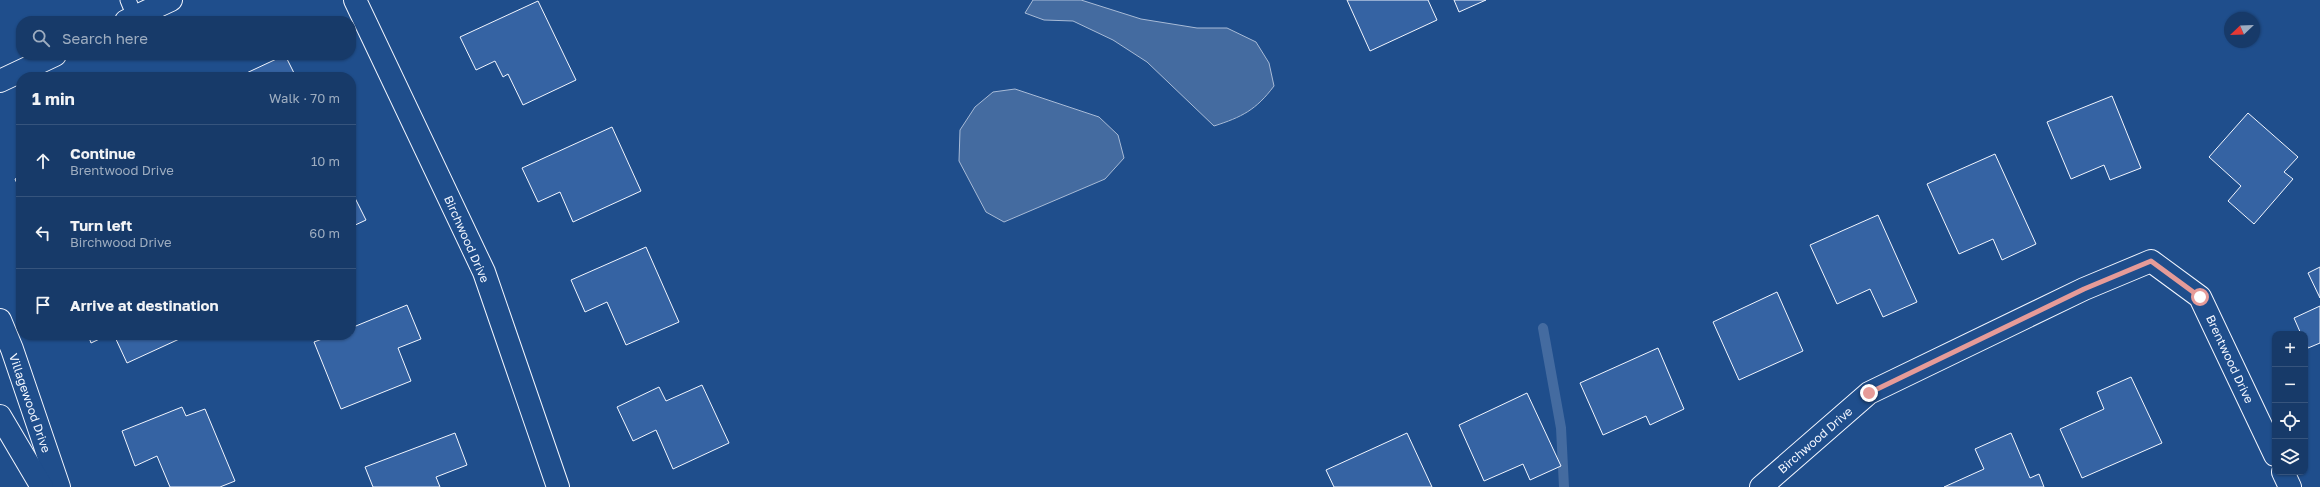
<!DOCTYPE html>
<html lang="en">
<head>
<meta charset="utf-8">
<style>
	:root { --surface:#173a69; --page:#20416f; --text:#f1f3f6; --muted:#9eadc0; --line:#36547d }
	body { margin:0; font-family:"Golos Text",sans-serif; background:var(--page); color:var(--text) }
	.controls { position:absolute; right:12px; bottom:12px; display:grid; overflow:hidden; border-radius:8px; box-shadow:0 1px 3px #0004 }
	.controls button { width:36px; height:36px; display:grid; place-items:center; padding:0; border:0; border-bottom:1px solid var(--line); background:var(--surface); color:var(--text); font:20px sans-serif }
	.compass { position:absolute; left:2224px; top:12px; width:36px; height:36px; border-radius:50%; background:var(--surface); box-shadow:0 1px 3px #0004; rotate:247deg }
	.stop { position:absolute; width:12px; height:12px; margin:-9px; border:3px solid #e69b98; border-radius:50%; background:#fff }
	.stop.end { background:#e69b98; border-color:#fff; box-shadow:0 1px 4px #0008 }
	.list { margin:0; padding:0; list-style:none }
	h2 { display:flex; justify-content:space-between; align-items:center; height:52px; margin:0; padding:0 16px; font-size:17px }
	h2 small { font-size:13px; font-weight:400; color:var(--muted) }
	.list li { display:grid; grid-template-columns:26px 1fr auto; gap:12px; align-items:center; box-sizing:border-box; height:72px; padding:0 16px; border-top:1px solid var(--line) }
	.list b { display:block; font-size:15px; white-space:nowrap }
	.list p { margin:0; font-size:13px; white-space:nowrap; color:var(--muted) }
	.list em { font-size:13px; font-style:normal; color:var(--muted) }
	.icon { flex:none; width:22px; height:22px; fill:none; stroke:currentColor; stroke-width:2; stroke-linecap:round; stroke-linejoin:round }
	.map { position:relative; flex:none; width:2320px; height:487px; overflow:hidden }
	.search { position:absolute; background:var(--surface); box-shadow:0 1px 3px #0004; left:16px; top:16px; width:340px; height:44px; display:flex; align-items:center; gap:10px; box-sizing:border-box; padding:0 14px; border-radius:16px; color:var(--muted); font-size:15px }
	.panel { position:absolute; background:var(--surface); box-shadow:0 1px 3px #0004; left:16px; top:72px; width:340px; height:268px; border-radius:16px }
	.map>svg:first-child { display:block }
</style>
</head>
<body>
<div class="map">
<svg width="2320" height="487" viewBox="0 0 2320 487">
	<rect width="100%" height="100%" fill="#1f4e8c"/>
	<g fill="#446ba0" stroke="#a8bbd7">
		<path d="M1033,0H1081L1141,19L1197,28H1227L1256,42L1269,63L1274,86C1256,110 1242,117 1214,126L1147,62L1113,40L1073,21L1044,20L1025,13Z"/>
		<polygon points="1015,89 1099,117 1118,135 1124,158 1105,179 1004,222 986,212 959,161 960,130 975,107 993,92"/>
	</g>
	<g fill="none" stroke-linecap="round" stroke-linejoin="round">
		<polyline stroke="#446ba0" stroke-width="10" points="1543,328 1561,428 1564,487"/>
	</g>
	<g fill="#3563a3" stroke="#f2f6ff">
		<polygon points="1347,0 1428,0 1437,20 1370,51"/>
		<polygon points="1454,0 1486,0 1459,12"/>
		<polygon points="538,1 576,80 523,105 508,74 503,77 495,61 476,70 460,37"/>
		<polygon points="285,55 296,77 238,77"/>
		<polygon points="2112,96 2141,168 2110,180 2104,165 2071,179 2047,122"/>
		<polygon points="2248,113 2298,157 2284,172 2293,179 2254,224 2228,201 2241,186 2209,157"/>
		<polygon points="612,127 641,191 573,222 560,192 538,202 522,168"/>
		<polygon points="1995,154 2036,244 2002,260 1993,239 1959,254 1927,184"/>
		<polygon points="21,176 21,193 15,179"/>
		<polygon points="351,190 366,220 351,227"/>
		<polygon points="1878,215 1917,302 1883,317 1870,289 1837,304 1810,245"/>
		<polygon points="646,247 679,322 626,345 607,302 585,312 571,280"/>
		<polygon points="2320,267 2320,298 2308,273"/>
		<polygon points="1777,292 1803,351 1739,380 1713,322"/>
		<polygon points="407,305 421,339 398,348 411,381 341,409 314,342 333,335 351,335 351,328"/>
		<polygon points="2320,306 2320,343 2308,348 2305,334 2301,334 2294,318"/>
		<polygon points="88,335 108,335 91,343"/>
		<polygon points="114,335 188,335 127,363"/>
		<polygon points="1658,348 1684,409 1650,425 1646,416 1603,435 1580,383"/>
		<polygon points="2131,377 2162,443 2082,478 2060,429 2104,409 2097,392"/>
		<polygon points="702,385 729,443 673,469 656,430 633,441 617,407 659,387 666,401"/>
		<polygon points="1527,393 1561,466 1530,480 1523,464 1484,481 1459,425"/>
		<polygon points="182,407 186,416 205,409 235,481 220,487 170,487 157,456 135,466 122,431"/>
		<polygon points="455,433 467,465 436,477 440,487 373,487 365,467"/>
		<polygon points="1407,433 1432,487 1334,487 1326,470"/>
		<polygon points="2011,433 2030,478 2039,474 2044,487 1944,487 1984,469 1975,449"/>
	</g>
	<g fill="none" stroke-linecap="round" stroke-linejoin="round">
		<g stroke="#f2f6ff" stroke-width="17">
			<polyline id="lane" points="128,0 135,17"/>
		</g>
		<g stroke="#f2f6ff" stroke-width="24">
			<g id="street">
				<polyline points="355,0 484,272 558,487"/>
				<polyline points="126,21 171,0"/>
				<polyline points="0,81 55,55"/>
				<polyline points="0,320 12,349 59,487"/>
				<polyline points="0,416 42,487"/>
				<polyline points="2283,472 2290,487"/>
				<polyline points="1761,487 1869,393 2084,289 2151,261 2200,297 2275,455"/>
			</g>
		</g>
		<use href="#lane" stroke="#1f4e8c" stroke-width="15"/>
		<use href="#street" stroke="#1f4e8c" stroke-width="22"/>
	</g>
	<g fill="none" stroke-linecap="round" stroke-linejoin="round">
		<polyline stroke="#e69b98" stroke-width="5" points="1869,393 2084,289 2151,261 2200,297"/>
	</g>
	<g text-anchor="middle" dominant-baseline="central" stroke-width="3" stroke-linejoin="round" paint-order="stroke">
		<g font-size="12" fill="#f2f6ff" stroke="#1f4e8c">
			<text transform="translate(467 239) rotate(66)">Birchwood Drive</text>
			<text transform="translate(2230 359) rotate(65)">Brentwood Drive</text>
			<text transform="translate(30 403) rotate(71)">Villagewood Drive</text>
			<text transform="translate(1815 440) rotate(-41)">Birchwood Drive</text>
		</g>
	</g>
</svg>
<div class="controls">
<button>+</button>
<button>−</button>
<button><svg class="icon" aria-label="locate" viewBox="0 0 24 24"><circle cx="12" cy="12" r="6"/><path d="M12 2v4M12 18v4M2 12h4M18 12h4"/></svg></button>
<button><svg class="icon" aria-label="layers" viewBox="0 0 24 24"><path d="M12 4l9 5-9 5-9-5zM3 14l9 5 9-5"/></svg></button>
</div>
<svg class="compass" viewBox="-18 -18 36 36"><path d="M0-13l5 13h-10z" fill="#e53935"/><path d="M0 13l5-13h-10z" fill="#9eadc0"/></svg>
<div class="stop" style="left:2200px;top:297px"></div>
<div class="stop end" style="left:1869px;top:393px"></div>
<div class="search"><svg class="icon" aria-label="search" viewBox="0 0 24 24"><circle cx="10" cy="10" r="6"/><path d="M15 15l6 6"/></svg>Search here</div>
<section class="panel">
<h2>1 min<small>Walk · 70 m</small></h2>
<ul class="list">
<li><svg class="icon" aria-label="ahead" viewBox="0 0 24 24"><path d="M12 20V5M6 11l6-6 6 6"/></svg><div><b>Continue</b><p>Brentwood Drive</p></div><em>10 m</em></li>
<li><svg class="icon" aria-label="left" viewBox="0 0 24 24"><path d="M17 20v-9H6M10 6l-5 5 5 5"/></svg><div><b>Turn left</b><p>Birchwood Drive</p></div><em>60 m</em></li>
<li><svg class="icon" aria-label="arrive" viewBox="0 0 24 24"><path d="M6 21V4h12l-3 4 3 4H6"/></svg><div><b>Arrive at destination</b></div></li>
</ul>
</section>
</div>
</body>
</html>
